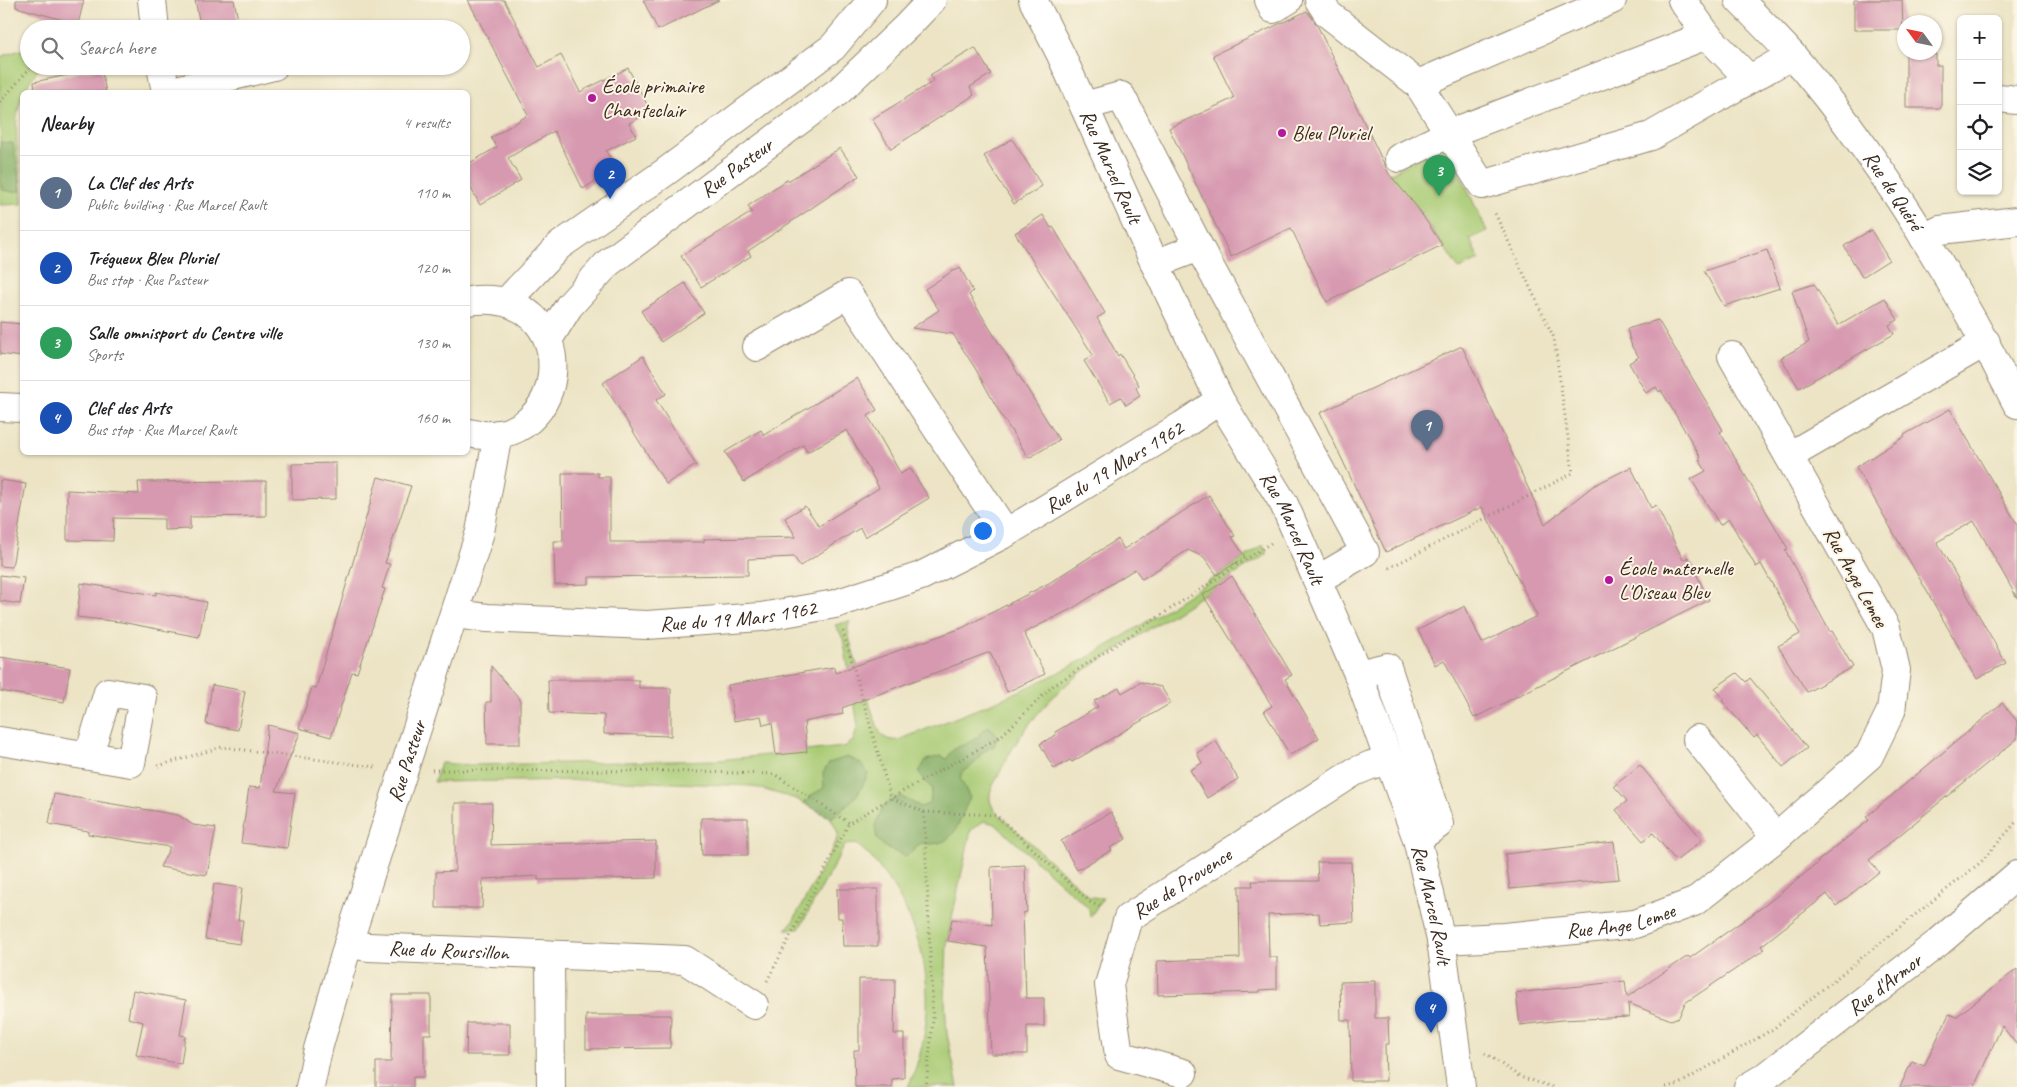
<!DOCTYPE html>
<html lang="en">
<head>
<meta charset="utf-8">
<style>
	:root { --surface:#fff; --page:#f2f2f2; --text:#202124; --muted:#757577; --line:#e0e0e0; --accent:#b5179e }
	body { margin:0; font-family:Caveat,sans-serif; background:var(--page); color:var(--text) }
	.controls { position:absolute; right:15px; top:15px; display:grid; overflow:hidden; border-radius:8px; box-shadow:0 1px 4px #0004 }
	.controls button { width:45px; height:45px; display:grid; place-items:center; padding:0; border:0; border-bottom:1px solid var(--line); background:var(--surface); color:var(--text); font:25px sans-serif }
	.compass { position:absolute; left:1897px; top:15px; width:45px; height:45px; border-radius:50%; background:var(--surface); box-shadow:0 1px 4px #0004; rotate:303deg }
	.you { position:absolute; left:982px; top:530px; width:18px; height:18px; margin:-12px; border:4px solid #fff; border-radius:50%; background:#1a73e8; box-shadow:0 0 0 8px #1a73e833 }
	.badge { display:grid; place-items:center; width:32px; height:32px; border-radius:50%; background:var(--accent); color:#fff; font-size:16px; font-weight:700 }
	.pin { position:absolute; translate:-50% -41px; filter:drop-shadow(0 1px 2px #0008) }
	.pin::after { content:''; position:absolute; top:26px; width:18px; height:15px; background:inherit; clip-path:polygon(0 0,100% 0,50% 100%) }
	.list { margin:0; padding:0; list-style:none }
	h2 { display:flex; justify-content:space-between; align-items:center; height:65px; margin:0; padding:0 20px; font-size:21px }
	h2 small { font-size:16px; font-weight:400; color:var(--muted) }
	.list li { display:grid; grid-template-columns:32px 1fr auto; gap:15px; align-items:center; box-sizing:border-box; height:75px; padding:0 20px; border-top:1px solid var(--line) }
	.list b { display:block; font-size:19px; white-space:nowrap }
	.list p { margin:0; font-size:16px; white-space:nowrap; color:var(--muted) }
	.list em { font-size:16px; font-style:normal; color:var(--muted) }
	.icon { flex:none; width:28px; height:28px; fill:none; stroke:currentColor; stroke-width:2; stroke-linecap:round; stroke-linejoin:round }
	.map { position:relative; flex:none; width:2017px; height:1087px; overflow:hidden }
	.search { position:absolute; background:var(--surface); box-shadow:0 1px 4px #0004; left:20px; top:20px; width:450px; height:55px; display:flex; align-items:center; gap:12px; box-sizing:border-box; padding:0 18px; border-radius:28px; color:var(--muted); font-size:19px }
	.panel { position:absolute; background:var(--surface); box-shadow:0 1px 4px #0004; left:20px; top:90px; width:450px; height:365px; border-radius:8px }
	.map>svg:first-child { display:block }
</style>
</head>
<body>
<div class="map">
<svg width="2017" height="1087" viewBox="0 0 2017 1087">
	<rect width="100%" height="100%" fill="#fcf5e5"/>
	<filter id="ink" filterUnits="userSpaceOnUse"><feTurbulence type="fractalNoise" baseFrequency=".02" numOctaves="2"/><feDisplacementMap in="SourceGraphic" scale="10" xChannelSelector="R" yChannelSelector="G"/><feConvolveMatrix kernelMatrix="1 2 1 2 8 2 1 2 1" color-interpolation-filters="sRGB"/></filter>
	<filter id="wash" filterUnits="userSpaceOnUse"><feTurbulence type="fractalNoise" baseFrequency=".0096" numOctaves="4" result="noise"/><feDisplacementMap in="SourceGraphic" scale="20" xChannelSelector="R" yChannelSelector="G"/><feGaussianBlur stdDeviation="1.12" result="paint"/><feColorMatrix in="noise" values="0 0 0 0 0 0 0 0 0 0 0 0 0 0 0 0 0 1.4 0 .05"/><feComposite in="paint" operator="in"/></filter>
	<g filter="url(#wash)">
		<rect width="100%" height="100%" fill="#ece4c5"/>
		<g fill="#a9cb74" stroke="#727a49">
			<path d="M29,47V66H42C0,110 22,151 22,204L0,205V57Z"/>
			<polygon points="1446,144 1487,231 1470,239 1479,260 1459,269 1417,207 1397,186 1389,174"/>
			<path d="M1263,545L1267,554L1079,674C1044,702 1018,734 999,774C995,782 989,790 990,799C990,803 993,807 994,810L1090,897L1103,898L1090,917L1089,909L1084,904L995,824L984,821L971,830L947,941L945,1000L947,1034L958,1087H908C939,1019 932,943 889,881C879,867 870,854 856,844L845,845L799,929H786L793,921L836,842L838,833L831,818L796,799L751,786L599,780L434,782L441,763L470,765L719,760L844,747L853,741L858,725L843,638L835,625L850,621C850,623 848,626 848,628C847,638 875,724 881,734C885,739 892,741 898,740C963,715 1029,690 1090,656C1149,622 1206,583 1263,545Z"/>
		</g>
		<g fill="#86af66" stroke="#606c42">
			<polygon points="0,142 13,143 21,191 12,192 3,190 0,184"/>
			<path d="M989,726L998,735L994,746L981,753L978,760L968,769L963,771L960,778L970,798C956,824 957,849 921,843L906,857L885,847L877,839L875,826L883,806L900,796L921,807L930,803L932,788L925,782L919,772L926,760L941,756L947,759C954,745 958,748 970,742C977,739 982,730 989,726Z"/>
			<path d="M847,757L860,763L868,773C861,794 849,805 831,818L804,803L813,794L824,788L823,773L829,763Z"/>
		</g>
		<g id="blocks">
			<g fill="#d799b0">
				<polygon points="16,0 84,0 78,24 16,7"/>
				<polygon points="195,0 234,0 240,29 201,29"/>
				<polygon points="468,0 504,0 539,67 561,55 580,92 628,68 651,112 629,123 636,136 606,151 615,168 583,189 554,131 508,158 521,180 480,205 468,183 468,164 497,147 491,138 528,115"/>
				<polygon points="643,0 719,0 658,30"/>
				<polygon points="1854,0 1902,0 1903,30 1854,30"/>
				<polygon points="1307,11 1317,25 1389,174 1417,207 1442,245 1327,302 1291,228 1231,257 1169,128 1234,98 1213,55"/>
				<polygon points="975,48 991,74 970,87 974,95 891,149 872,119 934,81 930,75"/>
				<polygon points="1906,54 1936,54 1936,65 1941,65 1941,108 1906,108"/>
				<polygon points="101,68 106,92 35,92 34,82"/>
				<polygon points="1012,139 1042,186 1014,204 984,156"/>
				<polygon points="840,148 859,176 748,251 751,256 701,287 681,256 752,212 748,206 788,179 788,181"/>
				<polygon points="1043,215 1051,228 1053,227 1105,313 1097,318 1118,356 1120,354 1139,385 1136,388 1140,396 1126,405 1121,397 1110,403 1084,361 1093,355 1015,233"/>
				<polygon points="1871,230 1889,260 1862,277 1844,246"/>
				<polygon points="1767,250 1780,288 1724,306 1704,271"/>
				<polygon points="960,268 973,291 969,295 1059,440 1029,458 1001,415 975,368 953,334 912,328 939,310 925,289 954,270 955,271"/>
				<polygon points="685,283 704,313 661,342 641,311"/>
				<polygon points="1814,284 1838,325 1885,298 1898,320 1889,325 1894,334 1799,388 1781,358 1809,342 1792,291"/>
				<polygon points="1658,320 1723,430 1720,432 1788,549 1785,550 1830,632 1832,631 1853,667 1807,692 1778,646 1800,634 1761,564 1756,567 1729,519 1720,525 1691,479 1706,471 1699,459 1701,458 1661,390 1659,392 1656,387 1646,393 1629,363 1639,357 1632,347 1627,329"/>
				<polygon points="0,322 22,324 22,357 0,354"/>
				<polygon points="1462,346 1545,524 1593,486 1631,467 1651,508 1656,505 1683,560 1688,557 1709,600 1474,718 1444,660 1435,665 1418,630 1465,606 1482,643 1537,616 1482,507 1386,552 1320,413"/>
				<polygon points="643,356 666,394 656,400 696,465 666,484 603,383"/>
				<polygon points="857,378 877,410 868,416 901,474 910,468 929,498 865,537 860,528 800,566 794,557 748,559 748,575 589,577 589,584 555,585 554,541 563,541 562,473 598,473 598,477 610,477 610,542 704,542 704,539 796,537 785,518 805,506 819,526 879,488 847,430 807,452 803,445 744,482 725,452 761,430 764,435"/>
				<polygon points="1950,409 2017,524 2017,598 1974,521 1937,542 2006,663 1977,679 1856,467 1904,437 1904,435"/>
				<polygon points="336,463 336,499 292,500 292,464"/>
				<polygon points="378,477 411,486 385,563 390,564 382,588 385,589 357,673 352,672 331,737 299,728 312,687 316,688"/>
				<polygon points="0,480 26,484 12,567 0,566"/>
				<polygon points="266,481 266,516 190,517 190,529 164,530 164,519 114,518 113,541 67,540 67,490 139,494 138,482"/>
				<polygon points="1209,495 1235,536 1232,537 1245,557 1217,575 1204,557 1188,550 1142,579 1135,569 1073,608 1024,633 1045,674 1007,692 990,652 842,708 843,714 804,722 807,752 776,755 772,723 763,725 761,716 734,721 728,685 834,667 835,673 962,628 1049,583 1118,539 1124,549"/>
				<polygon points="0,575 24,578 20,604 0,601"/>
				<polygon points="1232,576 1292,675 1285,679 1319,738 1290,755 1264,711 1272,706 1203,595"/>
				<polygon points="81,583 156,595 156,592 206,602 199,637 121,622 77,617"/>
				<polygon points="0,657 70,668 64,702 0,691"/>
				<polygon points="491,666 520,699 520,744 487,744 486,702 491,702"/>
				<polygon points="1737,673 1746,682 1750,678 1807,748 1783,767 1757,735 1754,738 1722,701 1724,699 1715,688"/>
				<polygon points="548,680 639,680 639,688 671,688 671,736 604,734 604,715 549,713"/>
				<polygon points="1141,682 1161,687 1171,703 1072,762 1070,760 1054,769 1040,744 1056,735 1055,732 1098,707 1094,701 1119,688 1122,693"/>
				<polygon points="212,685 245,691 238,730 206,724"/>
				<polygon points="2002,703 2017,721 2017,739 1869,860 1879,872 1836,906 1827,894 1761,946 1764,950 1685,1003 1679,1017 1671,1020 1628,1003 1629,1017 1562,1020 1520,1025 1516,993 1625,981 1627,997 1688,956 1690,958 1764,906 1818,863 1817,862 1869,820 1866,817"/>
				<polygon points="268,725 300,733 276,791 295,793 287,848 241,843 249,787 260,788"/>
				<polygon points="1216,741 1238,779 1207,798 1190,770 1202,763 1197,753"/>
				<polygon points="1640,765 1701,838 1702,840 1676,861 1653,833 1643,841 1616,810 1627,801 1614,786"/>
				<polygon points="54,794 178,815 193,825 216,828 207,875 160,867 170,847 88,834 88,831 49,824"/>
				<polygon points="455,803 492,803 491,845 656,841 656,878 538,880 538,876 483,879 482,908 436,908 436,872 455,871"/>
				<polygon points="1111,812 1126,839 1110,848 1112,850 1077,870 1061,841"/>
				<polygon points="701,818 748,818 748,855 702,855"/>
				<polygon points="1614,842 1619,879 1510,889 1505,854"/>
				<polygon points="1317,862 1351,862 1354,922 1320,924 1319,913 1268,915 1269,957 1277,957 1277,989 1260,990 1260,992 1158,995 1157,961 1240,958 1239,886 1253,886 1252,881 1318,881"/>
				<polygon points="1025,865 1027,912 1023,913 1026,998 1044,998 1044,1026 1027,1026 1027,1054 991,1054 987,947 948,941 952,919 992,925 991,867"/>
				<polygon points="214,884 242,888 238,920 243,920 240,944 205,939"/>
				<polygon points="837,889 878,889 878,946 843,946 842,918 838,918"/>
				<polygon points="2017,969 2017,1045 2002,1026 1974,1087 1900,1087 1912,1061 1924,1066 1949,1014 1956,1017"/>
				<polygon points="859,979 895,979 894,1034 904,1034 904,1078 892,1079 892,1087 855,1087 854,1050 859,1050"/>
				<polygon points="1375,981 1375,1018 1388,1018 1389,1044 1385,1044 1386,1081 1351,1081 1350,1020 1341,1020 1340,982"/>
				<polygon points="133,990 186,1000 180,1035 185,1036 181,1064 136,1055 143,1022 128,1018"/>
				<polygon points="392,995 431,995 431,1034 424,1034 424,1077 413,1077 413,1087 376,1087 376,1062 391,1062"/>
				<polygon points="586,1015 671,1015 670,1048 586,1049"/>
				<polygon points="467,1023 510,1023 510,1055 466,1055"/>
			</g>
		</g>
	</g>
	<g filter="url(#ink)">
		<use href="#blocks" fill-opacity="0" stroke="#948772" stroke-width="1"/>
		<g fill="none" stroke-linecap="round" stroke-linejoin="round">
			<g stroke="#948772" stroke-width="30">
				<g id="minor">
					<polyline points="152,0 155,29"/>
					<path id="s1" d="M1033,0L1061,55L1155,264L1220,400L1284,504L1358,674L1417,839L1441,940L1461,1087"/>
					<polyline points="1269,0 1273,9 1288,0"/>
					<polyline points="1319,0 1328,14 1418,84 1612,0"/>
					<path id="s2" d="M1739,0C1757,18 1775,36 1792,55C1880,157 1956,284 2017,404"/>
					<polyline points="1707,35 1749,79"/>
					<polyline points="161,66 166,92"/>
					<polyline points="1418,84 1482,185 1651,136 1792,55"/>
					<polyline points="168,92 274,66"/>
					<polyline points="1998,98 2017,100"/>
					<polyline points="1084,106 1121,96 1199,247 1365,552 1317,580"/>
					<polyline points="1399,158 1448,134 1707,35 1682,0"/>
					<polyline points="1924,238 1940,230 2017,221"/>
					<polyline points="1155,264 1199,247"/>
					<path d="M468,301C587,284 574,456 468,433"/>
					<polyline points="506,302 559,246 664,173 833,47 872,0"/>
					<path id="s3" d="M548,340L569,306L608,263L839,91L908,25L932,0"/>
					<polyline points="757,347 848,294 1006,533"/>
					<polyline points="0,407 22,408"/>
					<polyline points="1789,456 1986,342"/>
					<path id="s4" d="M455,614L487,618L647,625L761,617L835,604L921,576L1006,533L1183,425L1220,400"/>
					<polyline points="1358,674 1387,667 1439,824 1417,839"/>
					<polyline points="1697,739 1776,838"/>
					<polyline points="0,741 131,763 143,698 108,692 89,755"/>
					<path id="s5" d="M1441,940L1504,937L1635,924L1694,902L1776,838L1869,756L1891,711L1896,670L1886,628L1732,356"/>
					<path id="s6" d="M348,944L368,947L685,960L754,1005"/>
					<polyline points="550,955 551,1087"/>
					<path id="s7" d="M1183,1073L1119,1055L1109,985L1128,918L1354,772L1371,765L1389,760"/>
					<path id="s8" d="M310,1087L318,1049L348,944L480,532L498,434"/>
				</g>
			</g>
			<g stroke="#948772" stroke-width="30">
				<g id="major">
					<path id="s9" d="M1748,1087L1768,1075L1939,942L2017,875"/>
				</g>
			</g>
			<g stroke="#948772" stroke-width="3" stroke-dasharray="1 4" stroke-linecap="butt">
				<polyline points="0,102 32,66"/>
				<polyline points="1389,568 1573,473 1554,338 1494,211"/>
				<polyline points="843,631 891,798 924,812 933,1020 926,1087"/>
				<polyline points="158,766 222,747 375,767"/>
				<polyline points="432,770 664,771 774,774 849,823"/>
				<polyline points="924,812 996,815 1091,903 1102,907"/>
				<polyline points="767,981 849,823 891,798 1000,737 1053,686 1271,543"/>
				<polyline points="1485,1053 1520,1077 1553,1087"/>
				<polyline points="1666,1087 1679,1084 1773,1029 1981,862 2017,821"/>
			</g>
			<use href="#minor" stroke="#fff" stroke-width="28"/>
			<use href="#major" stroke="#fff" stroke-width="28"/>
		</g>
	</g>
	<g fill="#b5179e" stroke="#fcf5e5" stroke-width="2">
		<circle cx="592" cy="98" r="5"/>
		<circle cx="1282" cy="133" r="5"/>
		<circle cx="1609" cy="580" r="5"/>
	</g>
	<g text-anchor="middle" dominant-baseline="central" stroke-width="4" stroke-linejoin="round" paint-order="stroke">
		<g font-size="21" fill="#3b2a1e" stroke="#fcf5e5" text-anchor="start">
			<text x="602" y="86">École primaire<tspan x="602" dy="24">Chanteclair</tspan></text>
			<text x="1292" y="133">Bleu Pluriel</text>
			<text x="1619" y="568">École maternelle<tspan x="1619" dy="24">L'Oiseau Bleu</tspan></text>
		</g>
		<g font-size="21" fill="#3b2a1e" stroke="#fcf5e5">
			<text stroke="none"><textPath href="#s1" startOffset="184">Rue Marcel Rault</textPath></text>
			<text stroke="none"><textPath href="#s3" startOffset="258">Rue Pasteur</textPath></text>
			<text stroke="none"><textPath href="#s2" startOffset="246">Rue de Quéré</textPath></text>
			<text stroke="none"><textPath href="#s4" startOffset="694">Rue du 19 Mars 1962</textPath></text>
			<text stroke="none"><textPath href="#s1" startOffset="589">Rue Marcel Rault</textPath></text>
			<text transform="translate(1856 577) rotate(61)">Rue Ange Lemee</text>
			<text stroke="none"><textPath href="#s4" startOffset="284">Rue du 19 Mars 1962</textPath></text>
			<text stroke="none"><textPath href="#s8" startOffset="340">Rue Pasteur</textPath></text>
			<text stroke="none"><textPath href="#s7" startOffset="271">Rue de Provence</textPath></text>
			<text stroke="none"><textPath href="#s1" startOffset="992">Rue Marcel Rault</textPath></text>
			<text stroke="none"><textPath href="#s5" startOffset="181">Rue Ange Lemee</textPath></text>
			<text stroke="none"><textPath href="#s6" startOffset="101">Rue du Roussillon</textPath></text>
			<text stroke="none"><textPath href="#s9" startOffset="171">Rue d'Armor</textPath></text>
		</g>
	</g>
</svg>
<div class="controls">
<button>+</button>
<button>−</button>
<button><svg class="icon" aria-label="locate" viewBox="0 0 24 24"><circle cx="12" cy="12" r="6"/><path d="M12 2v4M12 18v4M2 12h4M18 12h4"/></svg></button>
<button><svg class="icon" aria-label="layers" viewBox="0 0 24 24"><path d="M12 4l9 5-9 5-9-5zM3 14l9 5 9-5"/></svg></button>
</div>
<svg class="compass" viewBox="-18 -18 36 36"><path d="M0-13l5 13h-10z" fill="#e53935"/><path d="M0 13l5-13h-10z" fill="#757577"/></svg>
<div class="you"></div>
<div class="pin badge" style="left:1427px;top:451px;background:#5c6f8a">1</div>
<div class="pin badge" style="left:610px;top:199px;background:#1a4fb4">2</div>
<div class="pin badge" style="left:1439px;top:196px;background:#2e9e5b">3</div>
<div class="pin badge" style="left:1431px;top:1033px;background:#1a4fb4">4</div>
<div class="search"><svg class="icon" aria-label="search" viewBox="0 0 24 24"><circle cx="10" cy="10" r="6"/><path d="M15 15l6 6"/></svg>Search here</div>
<section class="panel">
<h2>Nearby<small>4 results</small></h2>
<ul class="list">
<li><span class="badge" style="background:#5c6f8a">1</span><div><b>La Clef des Arts</b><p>Public building · Rue Marcel Rault</p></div><em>110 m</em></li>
<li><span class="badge" style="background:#1a4fb4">2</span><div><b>Trégueux Bleu Pluriel</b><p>Bus stop · Rue Pasteur</p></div><em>120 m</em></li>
<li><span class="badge" style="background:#2e9e5b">3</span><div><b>Salle omnisport du Centre ville</b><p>Sports</p></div><em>130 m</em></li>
<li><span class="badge" style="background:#1a4fb4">4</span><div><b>Clef des Arts</b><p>Bus stop · Rue Marcel Rault</p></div><em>160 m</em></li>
</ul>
</section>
</div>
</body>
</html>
